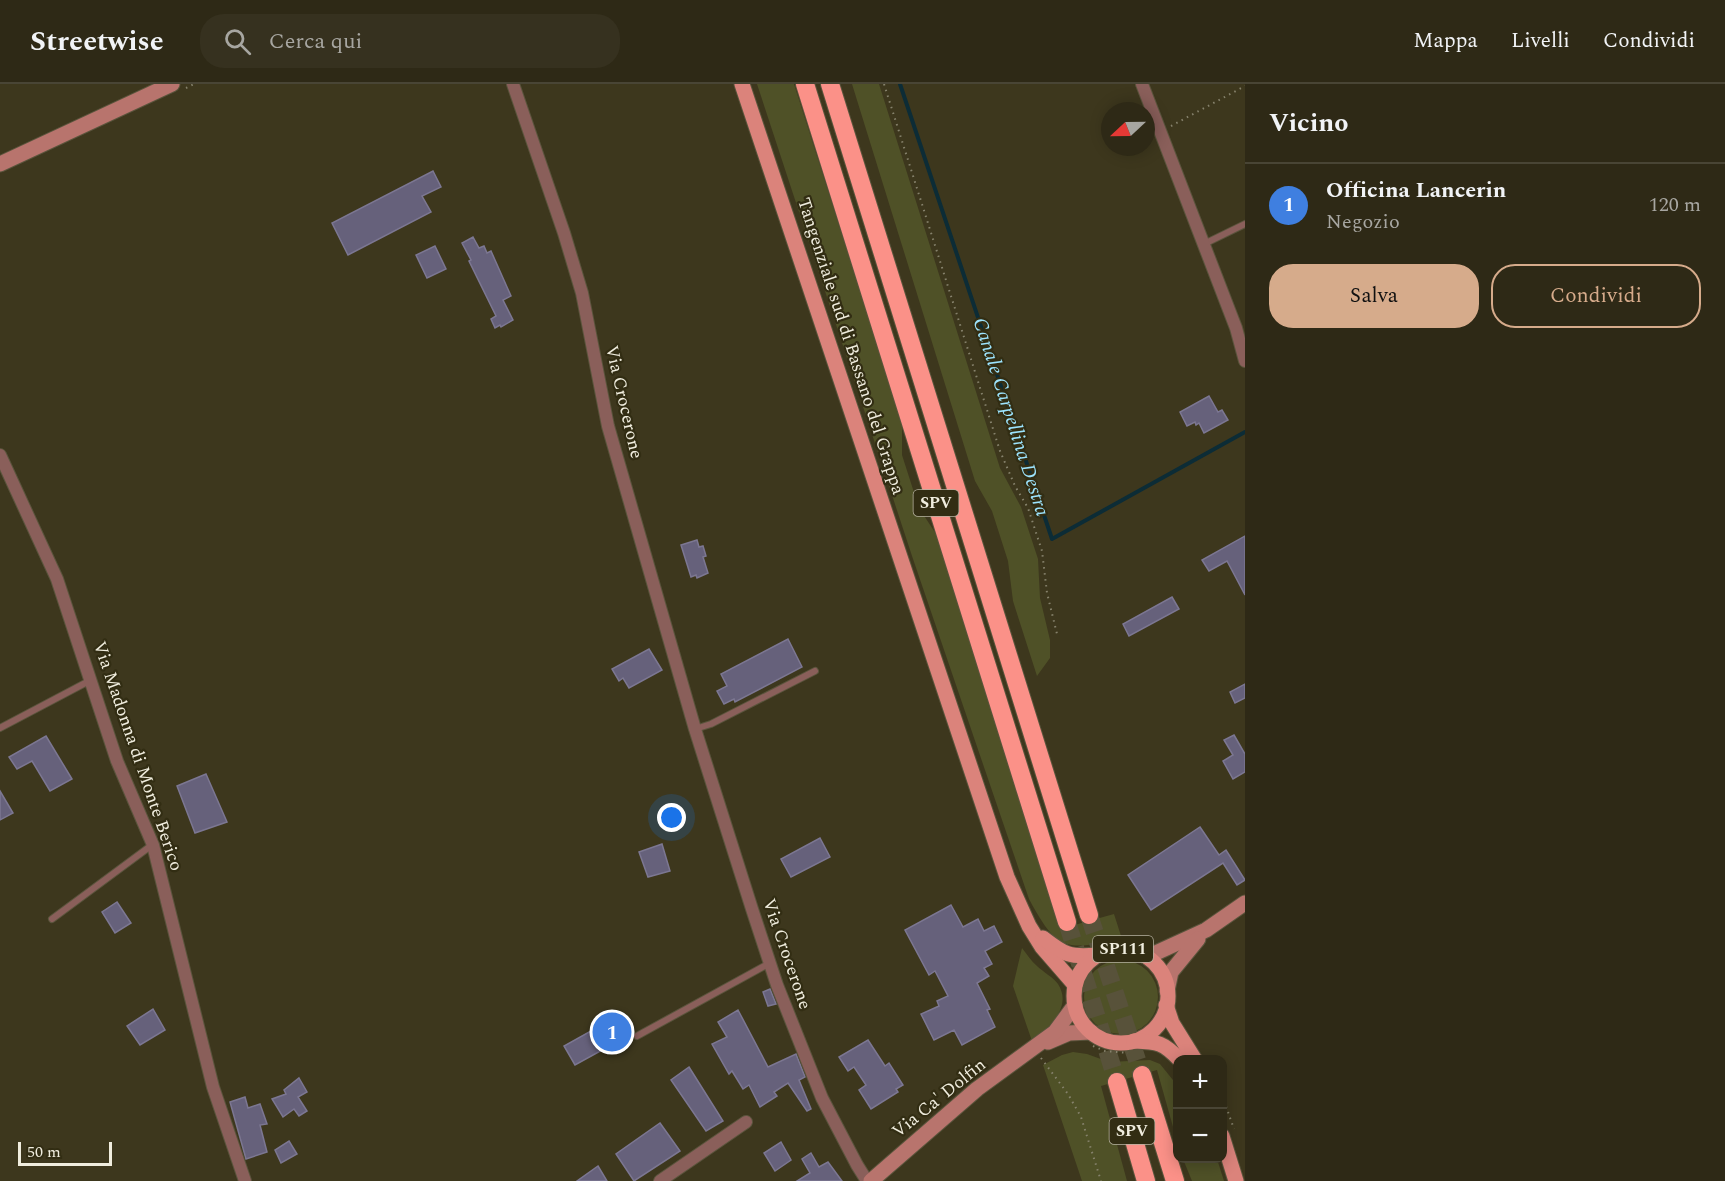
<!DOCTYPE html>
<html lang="it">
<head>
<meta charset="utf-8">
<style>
	:root { --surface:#2e2916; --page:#36311f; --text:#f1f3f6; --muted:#a7a6a1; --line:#494535; --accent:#d6ab8b }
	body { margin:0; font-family:Spectral,serif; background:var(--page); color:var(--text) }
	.controls { position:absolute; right:18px; bottom:18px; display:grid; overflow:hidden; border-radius:12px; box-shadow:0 3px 15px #0003 }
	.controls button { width:54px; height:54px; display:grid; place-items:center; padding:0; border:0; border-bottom:2px solid var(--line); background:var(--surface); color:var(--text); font:30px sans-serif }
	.compass { position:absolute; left:1101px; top:18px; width:54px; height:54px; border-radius:50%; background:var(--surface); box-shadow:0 3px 15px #0003; rotate:248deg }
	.scale { position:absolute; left:18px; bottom:15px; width:94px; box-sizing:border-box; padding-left:6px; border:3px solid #f0edde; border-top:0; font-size:16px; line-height:21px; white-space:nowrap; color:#f0edde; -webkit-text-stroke:4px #322d13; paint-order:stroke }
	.you { position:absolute; left:672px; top:734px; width:21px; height:21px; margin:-15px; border:4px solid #fff; border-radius:50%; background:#1a73e8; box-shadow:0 0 0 9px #1a73e833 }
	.badge { display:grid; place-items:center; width:39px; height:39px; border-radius:50%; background:var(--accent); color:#fff; font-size:20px; font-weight:700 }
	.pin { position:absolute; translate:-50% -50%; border:3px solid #fff; box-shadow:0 2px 6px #0006 }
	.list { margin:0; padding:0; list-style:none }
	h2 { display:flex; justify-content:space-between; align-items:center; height:78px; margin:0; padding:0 24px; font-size:26px }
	h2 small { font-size:20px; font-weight:400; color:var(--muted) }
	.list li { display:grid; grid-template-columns:39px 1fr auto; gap:18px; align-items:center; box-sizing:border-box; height:84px; padding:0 24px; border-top:2px solid var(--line) }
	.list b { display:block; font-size:22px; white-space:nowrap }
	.list p { margin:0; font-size:20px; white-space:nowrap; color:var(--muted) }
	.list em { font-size:20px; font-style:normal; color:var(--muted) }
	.actions { display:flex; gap:12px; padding:18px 24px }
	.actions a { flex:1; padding:14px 0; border:2px solid var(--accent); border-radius:24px; text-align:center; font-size:21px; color:var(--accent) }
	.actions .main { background:var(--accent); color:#111 }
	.icon { flex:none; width:33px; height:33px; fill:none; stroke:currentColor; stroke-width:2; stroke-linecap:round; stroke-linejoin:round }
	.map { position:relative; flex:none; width:1245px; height:1097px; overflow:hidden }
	header { display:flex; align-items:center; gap:36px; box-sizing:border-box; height:84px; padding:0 30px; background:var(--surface); border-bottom:2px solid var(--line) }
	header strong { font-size:28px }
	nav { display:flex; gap:33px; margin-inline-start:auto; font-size:21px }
	.search { width:420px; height:54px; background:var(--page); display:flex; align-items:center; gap:15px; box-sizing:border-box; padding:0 21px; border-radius:24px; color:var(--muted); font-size:22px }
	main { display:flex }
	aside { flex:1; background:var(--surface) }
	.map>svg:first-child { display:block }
</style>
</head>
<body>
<header>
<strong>Streetwise</strong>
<div class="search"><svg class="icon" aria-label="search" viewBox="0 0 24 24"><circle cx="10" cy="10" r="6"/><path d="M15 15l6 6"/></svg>Cerca qui</div>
<nav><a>Mappa</a><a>Livelli</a><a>Condividi</a></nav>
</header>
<main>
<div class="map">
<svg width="1245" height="1097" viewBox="0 0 1245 1097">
	<rect width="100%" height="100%" fill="#3d371d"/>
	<g fill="#4f5127">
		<path d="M757,0H794L902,339V371L919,424L938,453L1060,845L1114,830L1122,855C1066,866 1058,869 1029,815L912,472Z"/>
		<polygon points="852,0 879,0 1000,384 1021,423 1038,475 1040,514 1050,556 1050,574 1037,592 1013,517 1008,477 992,427 975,397"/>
		<path d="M1022,864C1027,870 1031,877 1037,882C1043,888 1053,893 1058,900C1073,923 1048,945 1032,957L1013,902Z"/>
		<circle cx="1121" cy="913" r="37"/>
		<polygon points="1073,968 1087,970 1109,978 1150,976 1160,980 1177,1001 1177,1057 1157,986 1101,1002 1127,1097 1082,1097 1043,981 1062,971"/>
		<polygon points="1183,1075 1217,1075 1224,1097 1192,1097"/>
	</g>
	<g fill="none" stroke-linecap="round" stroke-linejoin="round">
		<polyline stroke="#0c2c36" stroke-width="4" points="900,0 1052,455 1245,348"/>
	</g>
	<g fill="#66617b" stroke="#7c7792" stroke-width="1.5">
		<polygon points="433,87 441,103 422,112 431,128 348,171 332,139"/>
		<polygon points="473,153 479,164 484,162 487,169 491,167 511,212 503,216 513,236 501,243 500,241 495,244 491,235 496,232 469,177 471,176 462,159"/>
		<polygon points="435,162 446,185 427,194 416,171"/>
		<polygon points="1209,312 1218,328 1222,326 1228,336 1204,349 1199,339 1196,341 1195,338 1187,342 1180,328"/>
		<polygon points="1245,452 1245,511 1227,477 1209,487 1202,476"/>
		<polygon points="697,456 699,463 703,462 706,472 703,473 708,489 697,494 696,491 691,493 681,461"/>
		<polygon points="1172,513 1179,525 1129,552 1123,540"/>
		<polygon points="788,555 802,583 735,618 734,615 724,620 717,607 727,602 721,590"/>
		<polygon points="649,565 662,586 629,604 623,594 619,597 612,585"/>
		<polygon points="1245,600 1245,614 1235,619 1230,608"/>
		<polygon points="1234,651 1245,670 1245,688 1233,695 1223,677 1233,671 1224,656"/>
		<polygon points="46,652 72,695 50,707 32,677 17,685 9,673"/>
		<polygon points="206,690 227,738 195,749 177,702"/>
		<polygon points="0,707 13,729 0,736"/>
		<polygon points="1200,743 1219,771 1226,766 1245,796 1237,801 1223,779 1151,826 1128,791"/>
		<polygon points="820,754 830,773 791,793 781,775"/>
		<polygon points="662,760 670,787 648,793 639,768"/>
		<polygon points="117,818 131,839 115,849 102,828"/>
		<polygon points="951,821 963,843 978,835 984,847 994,842 1002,858 985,867 992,880 984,884 989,892 977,899 990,925 987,926 995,943 962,961 954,946 934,956 921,930 939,922 937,917 948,912 935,887 929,891 905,846"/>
		<polygon points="770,905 776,920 768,922 763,908"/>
		<polygon points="153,925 165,946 140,961 127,942"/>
		<polygon points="738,926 768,983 796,970 805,993 799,996 811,1025 807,1027 788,999 774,1008 777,1012 760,1023 749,1001 743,1005 732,987 729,990 712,960 727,953 718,938"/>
		<polygon points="616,933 626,953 575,981 564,962"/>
		<polygon points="868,956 885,982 889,979 903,1001 896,1005 898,1008 871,1025 859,1006 866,1001 854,983 848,987 839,973"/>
		<polygon points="689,983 723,1037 706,1047 671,996"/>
		<polygon points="299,994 307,1008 298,1013 307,1027 299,1032 294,1025 283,1033 272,1015 286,1010 284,1006"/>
		<polygon points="245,1013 248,1024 260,1020 267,1040 260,1041 267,1068 246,1075 230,1018"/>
		<polygon points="660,1039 680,1067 634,1097 616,1070"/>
		<polygon points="289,1057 297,1070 281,1079 275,1066"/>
		<polygon points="781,1058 791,1076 775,1087 764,1069"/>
		<polygon points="811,1069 819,1083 828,1078 842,1097 797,1097 810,1089 802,1075"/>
		<polygon points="598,1082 607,1097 577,1097"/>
	</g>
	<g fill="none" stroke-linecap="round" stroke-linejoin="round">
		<g stroke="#58523a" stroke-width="18" stroke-dasharray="18 9" stroke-linecap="butt">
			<polyline points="1089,831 1142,991"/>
			<polyline points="1067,838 1117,998"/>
		</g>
		<g stroke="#5a543c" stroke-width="8">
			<g id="lane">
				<polyline points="1204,160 1245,140"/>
				<polyline points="0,644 91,596"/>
				<polyline points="695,645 711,640 815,587"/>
				<polyline points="52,835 152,761"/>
				<polyline points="637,952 770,879"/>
			</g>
		</g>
		<g stroke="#5a543c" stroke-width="14">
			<g id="street">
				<polyline points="513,0 564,149 582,209 608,342 695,645 752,825 777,901 822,1014 857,1081 867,1097"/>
				<polyline points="1142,0 1236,244 1245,277"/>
				<polyline points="0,371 57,495 117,677 153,761 213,1003 245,1097"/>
				<polyline points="660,1097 746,1038"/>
			</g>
		</g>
		<g stroke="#5a543c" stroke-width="17">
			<g id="secondary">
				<polyline points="0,80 172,0"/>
				<polyline points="1147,873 1206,846 1245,819"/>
				<polyline points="1167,907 1171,888 1198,855"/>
				<polyline points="1048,958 1069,949 1091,948"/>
				<polyline points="871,1097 977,1005 1055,948 1075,921"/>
			</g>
		</g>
		<g stroke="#5a543c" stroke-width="17">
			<g id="primary">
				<polyline points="742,0 1007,793 1029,842 1042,863 1075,901"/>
				<path d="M1043,854C1064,870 1069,874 1097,871"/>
				<circle cx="1121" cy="912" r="47"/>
				<polyline points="1166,921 1172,939 1195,976"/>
				<path d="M1134,957C1158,958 1163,958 1180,976"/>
				<polyline points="1222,1052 1236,1097"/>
			</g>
		</g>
		<g stroke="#5a543c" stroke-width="20">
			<g id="highway">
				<polyline points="805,0 1067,838"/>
				<polyline points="830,0 1089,831"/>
				<polyline points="1142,991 1175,1097"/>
				<polyline points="1117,998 1146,1097"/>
			</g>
		</g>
		<g stroke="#86826c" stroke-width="2" stroke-dasharray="1.5 4.5" stroke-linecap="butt">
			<polyline points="884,0 1000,367 1015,402 1028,424 1042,467 1047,509 1057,550"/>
			<polyline points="186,4 194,0"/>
			<polyline points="1171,42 1245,2"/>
			<polyline points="1093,962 1105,967 1128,969"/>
			<polyline points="1041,974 1068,1010 1081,1033 1101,1097"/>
			<polyline points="1222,1011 1234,1045"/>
		</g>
		<use href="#lane" stroke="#8a5f5a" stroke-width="6"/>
		<use href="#street" stroke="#8a5f5a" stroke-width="12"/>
		<use href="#secondary" stroke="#b8746d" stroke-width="15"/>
		<use href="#primary" stroke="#db837b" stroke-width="15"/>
		<use href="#highway" stroke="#fb9188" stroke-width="18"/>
	</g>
	<g text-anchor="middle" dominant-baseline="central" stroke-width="4.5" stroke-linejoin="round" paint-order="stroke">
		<g fill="#322d13" stroke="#b7b3a1" stroke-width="1.5">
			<rect x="913.5" y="406" width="45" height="26" rx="4.5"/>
			<rect x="1093" y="852" width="60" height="26" rx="4.5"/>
			<rect x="1109.5" y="1034" width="45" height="26" rx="4.5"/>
		</g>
		<g font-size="16" font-weight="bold" fill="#f0edde">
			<text x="936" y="419">SPV</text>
			<text x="1123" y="865">SP111</text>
			<text x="1132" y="1047">SPV</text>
		</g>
		<g font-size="18" fill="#f0edde" stroke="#322d13">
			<text transform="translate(851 262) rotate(72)">Tangenziale sud di Bassano del Grappa</text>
			<text transform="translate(624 318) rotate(77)">Via Crocerone</text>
			<text transform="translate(138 672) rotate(71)">Via Madonna di Monte Berico</text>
			<text transform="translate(787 870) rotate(71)">Via Crocerone</text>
			<text transform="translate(939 1014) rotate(-39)">Via Ca' Dolfin</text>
		</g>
		<g font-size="20" font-style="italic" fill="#9de4fe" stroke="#322d13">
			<text transform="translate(1011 333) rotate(72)">Canale Carpellina Destra</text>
		</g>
	</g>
</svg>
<div class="controls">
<button>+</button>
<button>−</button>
</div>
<svg class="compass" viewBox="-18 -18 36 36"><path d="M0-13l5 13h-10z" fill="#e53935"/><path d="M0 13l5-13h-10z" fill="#a7a6a1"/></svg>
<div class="scale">50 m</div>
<div class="you"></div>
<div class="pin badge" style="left:612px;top:948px;background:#3f7fe0">1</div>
</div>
<aside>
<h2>Vicino<small></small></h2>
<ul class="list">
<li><span class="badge" style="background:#3f7fe0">1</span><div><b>Officina Lancerin</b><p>Negozio</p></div><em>120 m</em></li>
</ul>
<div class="actions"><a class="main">Salva</a><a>Condividi</a></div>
</aside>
</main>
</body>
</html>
